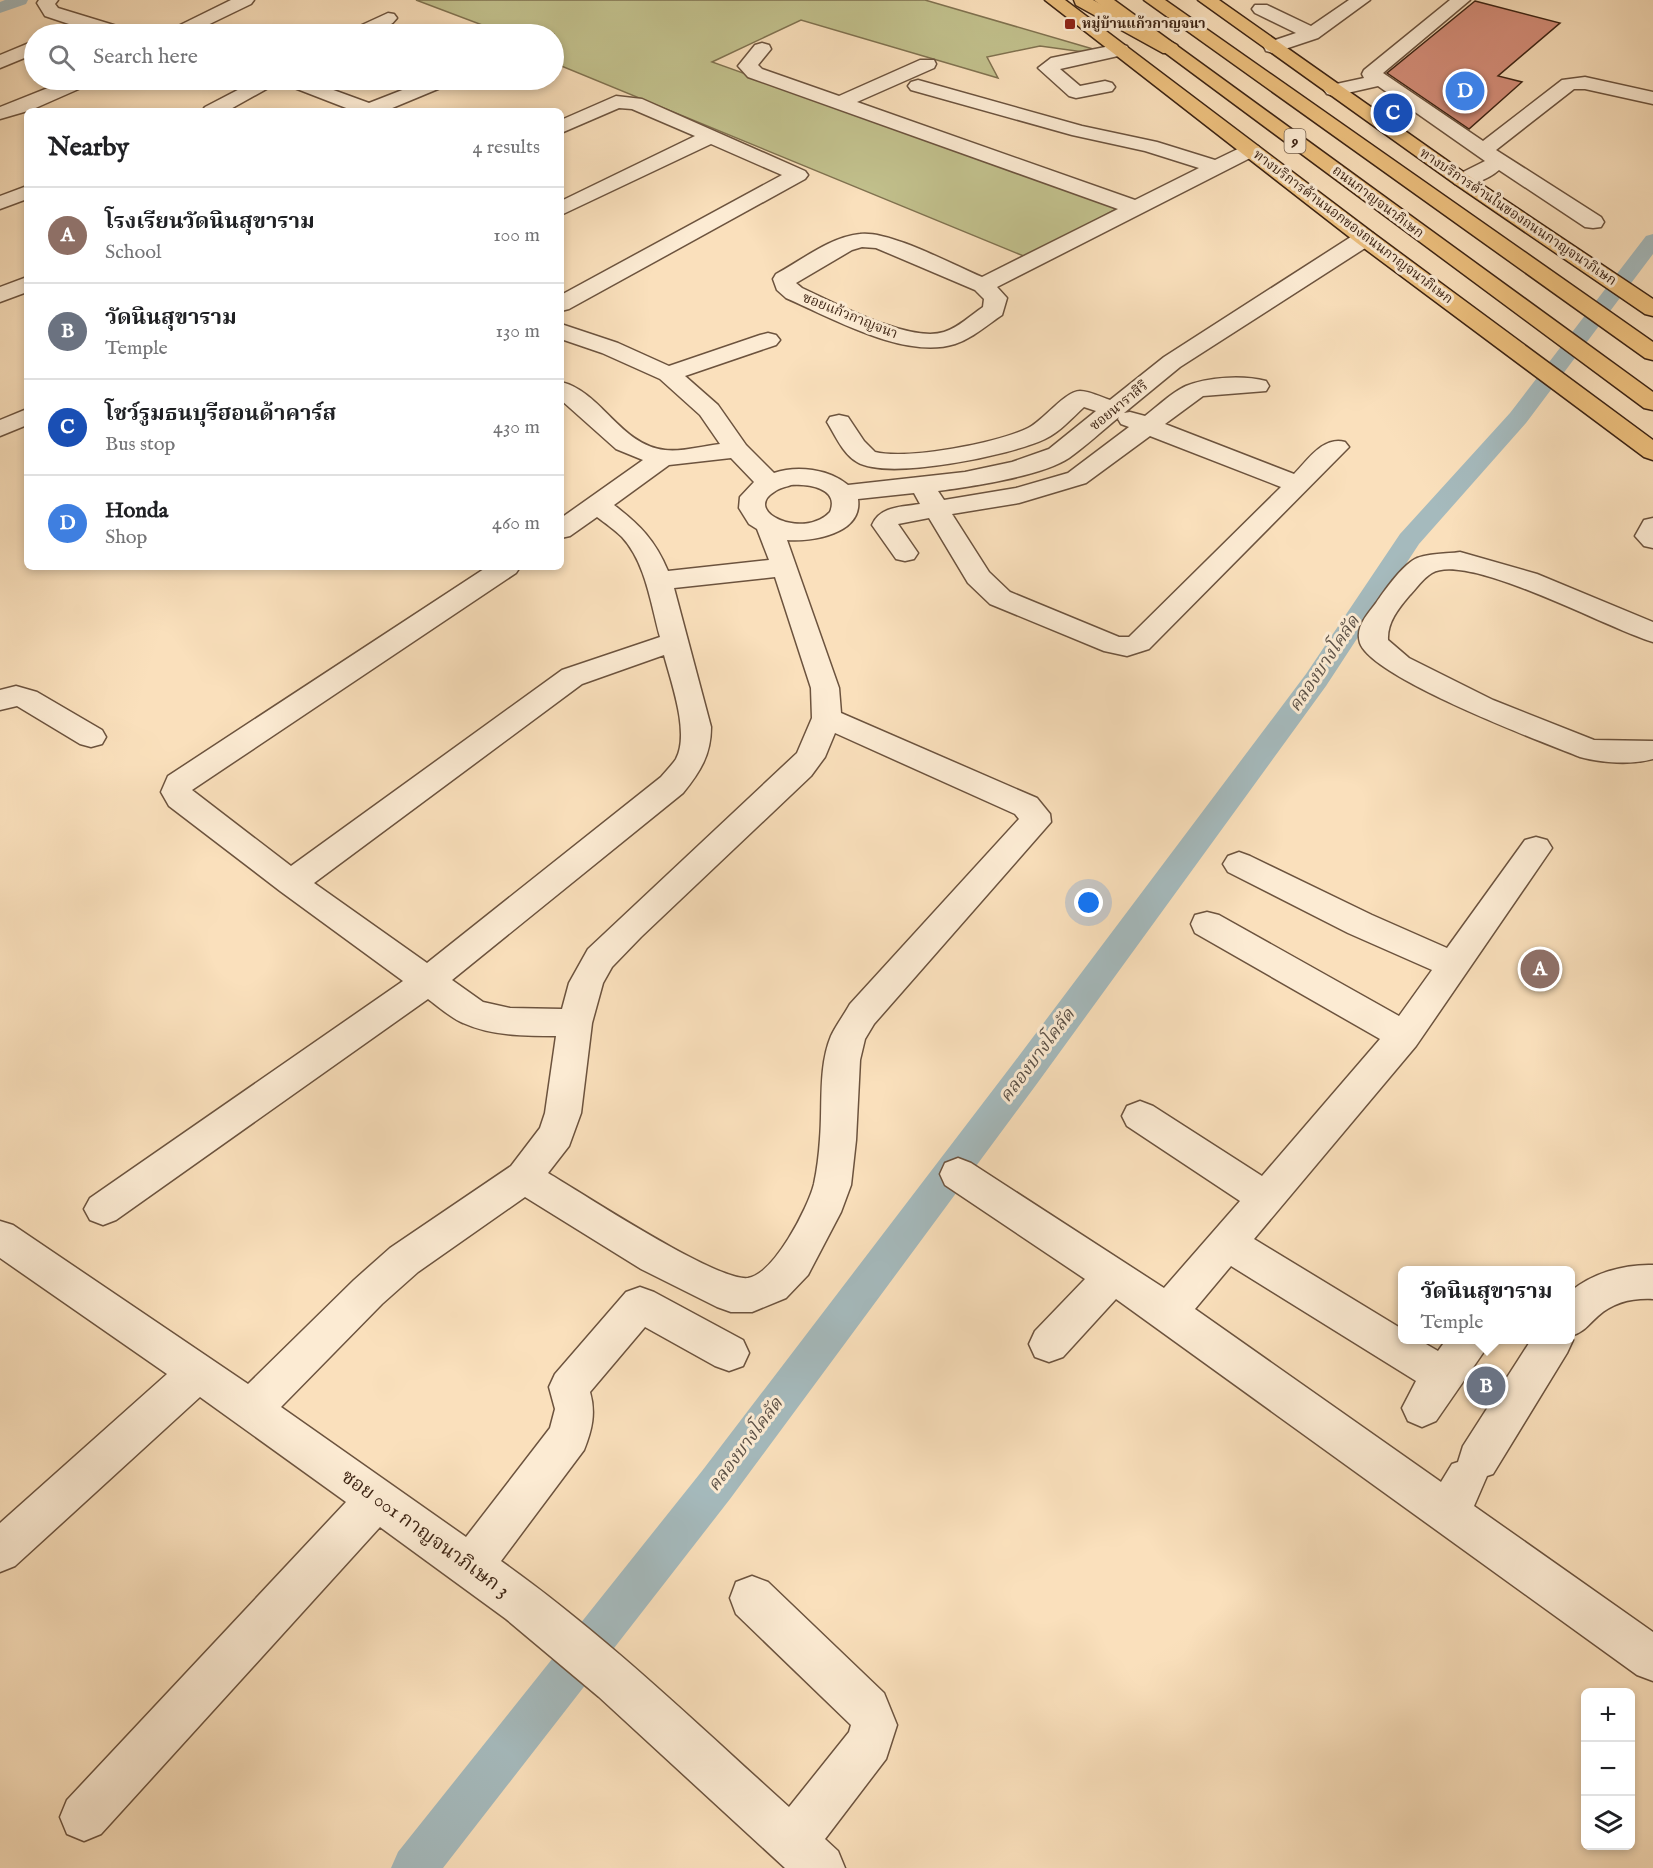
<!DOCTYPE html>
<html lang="en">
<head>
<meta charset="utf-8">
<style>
	:root { --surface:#fff; --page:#f2f2f2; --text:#202124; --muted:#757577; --line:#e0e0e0; --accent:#8f2418 }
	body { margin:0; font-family:"IM FELL English","Noto Serif Thai",serif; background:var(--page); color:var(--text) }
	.controls { position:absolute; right:18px; bottom:18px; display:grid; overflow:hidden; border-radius:9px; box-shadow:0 3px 9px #0003 }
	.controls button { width:54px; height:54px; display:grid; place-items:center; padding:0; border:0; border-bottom:2px solid var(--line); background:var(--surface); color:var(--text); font:30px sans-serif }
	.you { position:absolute; left:1089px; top:903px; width:21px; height:21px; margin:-15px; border:4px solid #fff; border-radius:50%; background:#1a73e8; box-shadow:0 0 0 9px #1a73e833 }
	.badge { display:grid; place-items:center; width:39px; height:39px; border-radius:50%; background:var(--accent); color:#fff; font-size:20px; font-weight:700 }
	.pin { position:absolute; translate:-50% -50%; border:3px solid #fff; box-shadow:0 2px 6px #0006 }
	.popup { position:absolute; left:1398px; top:1266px; width:177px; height:78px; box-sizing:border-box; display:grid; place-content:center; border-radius:9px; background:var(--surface); filter:drop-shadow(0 2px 4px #0005); font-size:20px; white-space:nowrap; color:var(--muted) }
	.popup b { font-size:22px; color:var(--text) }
	.popup::after { content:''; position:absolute; left:50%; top:100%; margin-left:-12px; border:12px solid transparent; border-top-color:var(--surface) }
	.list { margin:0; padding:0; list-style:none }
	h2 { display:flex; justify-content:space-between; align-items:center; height:78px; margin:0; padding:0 24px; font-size:26px }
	h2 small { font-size:20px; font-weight:400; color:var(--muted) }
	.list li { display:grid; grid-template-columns:39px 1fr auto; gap:18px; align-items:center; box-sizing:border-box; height:96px; padding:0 24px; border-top:2px solid var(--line) }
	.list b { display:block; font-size:22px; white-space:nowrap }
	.list p { margin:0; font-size:20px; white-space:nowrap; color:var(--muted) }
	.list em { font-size:20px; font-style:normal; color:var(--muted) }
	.icon { flex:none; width:33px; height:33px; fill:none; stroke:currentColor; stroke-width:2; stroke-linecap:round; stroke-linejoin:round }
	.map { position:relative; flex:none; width:1653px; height:1868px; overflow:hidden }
	.search { position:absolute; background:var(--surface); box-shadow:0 3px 9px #0003; left:24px; top:24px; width:540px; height:66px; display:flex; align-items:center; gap:15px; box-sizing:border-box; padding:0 21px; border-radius:33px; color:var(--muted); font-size:22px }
	.panel { position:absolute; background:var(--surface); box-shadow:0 3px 9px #0003; left:24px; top:108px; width:540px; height:462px; border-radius:9px }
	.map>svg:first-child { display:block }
</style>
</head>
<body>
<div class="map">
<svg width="1653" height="1868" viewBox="0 0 1653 1868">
	<rect width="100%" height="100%" fill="#fae0bc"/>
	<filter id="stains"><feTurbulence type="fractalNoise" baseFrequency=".00333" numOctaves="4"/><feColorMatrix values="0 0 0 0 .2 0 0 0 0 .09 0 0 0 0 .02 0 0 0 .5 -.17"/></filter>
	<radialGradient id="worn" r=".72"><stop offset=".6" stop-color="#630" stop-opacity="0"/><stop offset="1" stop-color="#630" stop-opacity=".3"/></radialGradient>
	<polygon fill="#c2c18d" stroke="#807250" stroke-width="1.5" points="416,0 925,0 1093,49 1091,53 1040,46 987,57 998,78 801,20 712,62 1120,207 1026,257 554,63 554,34 506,34"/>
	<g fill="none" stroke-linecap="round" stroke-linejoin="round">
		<g fill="#a5babd" fill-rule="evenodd">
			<polygon points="5,0 28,0 26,4 0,13 0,2"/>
			<polygon points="1653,234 1653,254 1526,423 1419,544 1326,686 1036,1085 730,1499 443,1868 391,1868 398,1852 702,1471 1012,1065 1306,674 1400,534 1510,413 1646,236"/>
		</g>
	</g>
	<polygon fill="#d58e7a" stroke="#3d2414" stroke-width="1.5" points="1475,1 1560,23 1498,76 1522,82 1469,129 1387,73"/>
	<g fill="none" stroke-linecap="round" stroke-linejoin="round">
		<g stroke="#6c533e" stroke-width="3">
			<g id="minor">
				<polygon points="39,0 58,0 55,4 58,8 130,30 133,34 104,34 87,30 76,34 53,34 56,30 69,24 45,16 37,3"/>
				<polygon points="231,0 254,0 251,4 189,34 167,34 170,30"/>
				<polygon points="1349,0 1370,0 1318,38 1273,53 1266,51 1264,47 1266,43 1296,33 1255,13 1252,9 1255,5 1267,5 1311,26"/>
				<path d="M1450,0H1470L1383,73L1483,141L1562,80L1585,77L1653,92V104L1585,89H1574L1496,150L1601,217L1604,222L1601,227L1593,228L1585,227L1499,170C1489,179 1468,188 1455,184L1452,180L1455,176L1485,161L1378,86L1334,96L1327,94L1324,90L1327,86L1364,78L1362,74L1364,70Z"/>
				<path d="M388,13L394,14L397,18C386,33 364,36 348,34L351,30Z"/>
				<polygon points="34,41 34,54 0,68 0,55"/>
				<path d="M762,43L769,45L771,49L758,65L762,69L839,96L920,60H934L936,64L934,68L857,102L1135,200L1199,168L1145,151L1072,135L911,90L908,86L911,82L918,80L1082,126L1157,142L1215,160L1244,146H1258L1261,150L1258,154L997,287L1007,298L1002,315C987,325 973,338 955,344C905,360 832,318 786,298L777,290L773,279L776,274C802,260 830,237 860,234C889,230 953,265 982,277L1118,209L748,77L738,66L755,45ZM862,247L876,248L975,290L984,299L983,307C971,315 958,328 944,332C909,343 835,303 802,288L796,283L852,250Z"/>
				<polygon points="1120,44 1127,46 1129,50 1127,54 1060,69 1080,86 1105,81 1112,83 1115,87 1112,91 1076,98 1069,96 1038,68 1051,58"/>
				<polygon points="68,80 93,80 90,84 31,110 0,119 0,107"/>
				<polygon points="257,80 306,80 369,103 428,80 453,80 450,84 385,111 354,111 279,82 227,111 202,111 205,107"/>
				<polygon points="616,96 642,99 805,171 808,175 805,179 569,309 561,311 561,295 782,175 711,144 561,215 561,201 695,136 632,109 619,108 561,133 561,120"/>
				<polygon points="27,186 27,199 0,209 0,196"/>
				<path d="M1365,232L1373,233L1376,238L1373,243L1180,367L1124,413L1130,412L1145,416C1157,407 1172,392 1186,386C1208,377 1243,375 1266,381L1269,386L1266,391L1203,396L1165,424L1294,474C1308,460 1323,436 1345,442L1349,447L1149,649L1127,656L1104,651L990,604L968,583L929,518L898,524L918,553L914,559L905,561L896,559L872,525C880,506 902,507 920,504L914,493L858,499C863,534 812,542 787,540L839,688L841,713L1037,798L1050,814L1051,822L874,1024L865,1039L860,1060L856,1140L851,1185L841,1212L808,1275L786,1298L752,1312H731L717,1307L641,1269L525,1197L418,1272L382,1304L281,1407L466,1537L550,1428L555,1409L549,1387L555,1374L626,1292L640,1287L654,1292L743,1340L749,1353L743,1366L729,1371L715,1366L645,1327L590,1392C596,1413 592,1430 584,1450L501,1561C604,1634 696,1723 789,1807L849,1732L851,1725L736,1614L730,1598L736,1582L752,1576L768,1582L884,1693L897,1725L886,1759L825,1839L838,1851L845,1868H785L599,1697L506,1619L380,1527L101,1834L84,1841L67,1834L60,1817L67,1800L346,1502L200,1397L15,1566L0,1572V1523L167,1374L0,1258V1221L13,1225L248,1384L354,1280L390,1248L511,1166L540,1128L545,1113L556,1036C524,1036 492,1036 463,1023C451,1018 439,1007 428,999L116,1220L103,1225L90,1220L84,1209L90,1198L403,981L280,891L169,806L161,792L168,776L487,567H520L516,573L192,790L291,866L562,670L660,637C651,605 646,563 622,537C615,530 605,523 597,517L570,536L561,538V518L643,460L616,449L561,400V382C602,392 620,445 665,450C682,452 703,446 720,444L700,415L660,379L602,353L561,339V324L618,343L669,366L760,335L768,333L776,335L780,340L776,345L685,376L718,405L746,445L774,473C797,465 829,469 848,485L965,472L1012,462L1049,449L1096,411L1084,407C1072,418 1060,432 1045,439C1012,455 888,481 857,462C843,454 835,435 827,422L830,417L839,415L848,417L864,441L875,452C908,460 998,443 1028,428C1043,421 1065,391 1080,391C1089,391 1101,397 1110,400L1164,357L1357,233ZM1119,417L1118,419L1121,424L1129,427L1068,473L1016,488L944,500L938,491C970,487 1042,476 1069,458C1086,446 1103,430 1119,417ZM1150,436L1281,487L1129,637H1119L1010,592L989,572L952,514L1019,503L1086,483ZM731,458L754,482L740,497L739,508L749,524L757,529L769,560L668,571C655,540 640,525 614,505L669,465ZM791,485C808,484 840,488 830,512C804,540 742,512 774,492C779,488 786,487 791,485ZM775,577L811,688L812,718L797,753L588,949L569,983L562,1009L510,1008L483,1002L452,980L683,793C700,772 711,755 711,727L674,588ZM664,655C671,682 690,733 676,759C672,765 666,771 661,777L427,963L314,883L582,684ZM835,733L1015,814L1019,819L850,1004C844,1015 836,1025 831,1036C818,1067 823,1106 820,1139C819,1154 817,1170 814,1184C808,1208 774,1274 748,1278C717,1282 582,1193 548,1173L569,1146L581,1113L592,1023L603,983L612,967L641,937L811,776L825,757Z"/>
				<polygon points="27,277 27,292 0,302 0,287"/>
				<polygon points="27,409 27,425 0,436 0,420"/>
				<polygon points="1653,518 1653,548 1644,546 1635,536 1644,520"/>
				<path d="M1460,552L1537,574L1653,622V642C1610,630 1467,551 1432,573C1423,578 1416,589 1409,596C1398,609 1387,623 1388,640L1409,658L1493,700L1594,740L1653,741V759C1631,765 1602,763 1580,757C1542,742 1372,678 1360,643C1355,627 1367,615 1376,603C1384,591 1402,566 1415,559C1427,553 1447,554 1460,552Z"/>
				<polygon points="16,686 37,692 102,730 106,737 102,744 91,747 80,744 17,706 0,710 0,690"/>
				<path d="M1536,837L1547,840L1552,848L1416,1046L1254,1239L1402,1329V1340H1419L1438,1351L1446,1340H1489L1483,1353L1436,1421L1422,1427L1408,1421L1402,1408L1416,1381L1231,1266L1195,1309L1441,1482L1452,1464L1458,1462L1463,1446L1531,1340H1570V1292C1592,1273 1625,1264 1653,1265V1299C1632,1298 1614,1302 1598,1316C1588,1325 1584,1332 1571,1336L1573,1340L1567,1353L1493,1474L1487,1476L1474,1506L1653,1632V1681L1637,1675L1116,1299L1063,1357L1049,1362L1035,1357L1029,1344L1035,1331L1085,1279L945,1185L940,1174L945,1163L958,1158L971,1163L1164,1288L1240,1201L1127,1126L1122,1116L1127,1106L1140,1101L1153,1106L1262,1176L1380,1039L1195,933L1191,924L1195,915L1207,912L1219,915L1399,1016L1432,970L1348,933L1228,872L1223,864L1228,856L1239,852L1250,856L1372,915L1447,948L1525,840Z"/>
			</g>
		</g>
		<g stroke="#3d2414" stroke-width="3">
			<g id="major">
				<polygon points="1045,0 1065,0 1373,233 1653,440 1653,460 1644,457 1357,243"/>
				<polygon points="1074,0 1093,0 1177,45 1179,49 1177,53 1163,53 1076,5"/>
				<polygon points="1198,0 1219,0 1469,176 1653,299 1653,316 1645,314 1455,184"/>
			</g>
		</g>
		<g stroke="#3d2414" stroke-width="3">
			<g id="highway">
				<polygon points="1094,0 1114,0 1653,392 1653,410 1644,408"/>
				<polygon points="1144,0 1165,0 1653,342 1653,360 1645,358"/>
			</g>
		</g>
		<use href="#minor" fill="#fcebd3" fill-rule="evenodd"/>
		<use href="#major" fill="#edc07e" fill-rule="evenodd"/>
		<use href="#highway" fill="#edc07e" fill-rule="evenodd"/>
	</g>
	<rect fill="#8f2418" stroke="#fcebd3" stroke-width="2" x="1064" y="18" width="12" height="12" rx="3"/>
	<g text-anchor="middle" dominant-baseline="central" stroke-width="6" stroke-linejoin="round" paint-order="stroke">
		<g font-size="14" font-weight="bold" fill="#3d2414" stroke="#fcebd3" text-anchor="start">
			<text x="1082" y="24">หมู่บ้านแก้วกาญจนา</text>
		</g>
		<g font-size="14" fill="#3d2414" stroke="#fcebd3">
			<text transform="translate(1378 202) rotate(37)">ถนนกาญจนาภิเษก</text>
			<text transform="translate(1518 217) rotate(34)">ทางบริการด้านในของถนนกาญจนาภิเษก</text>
			<text transform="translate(1353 227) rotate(37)">ทางบริการด้านนอกของถนนกาญจนาภิเษก</text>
			<text transform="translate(850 316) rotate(22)">ซอยแก้วกาญจนา</text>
			<text transform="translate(1119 406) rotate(-39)">ซอยนาราสิริ</text>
		</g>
		<rect fill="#fcebd3" stroke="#76604d" stroke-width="1.5" x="1284.5" y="129" width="21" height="24" rx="4.5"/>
		<g font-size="15" font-weight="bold" fill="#3d2414">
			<text x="1295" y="141">9</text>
		</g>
		<g font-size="18" font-style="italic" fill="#5c5147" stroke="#fcebd3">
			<text transform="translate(1325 664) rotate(-56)">คลองบางโคลัด</text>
			<text transform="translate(1038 1056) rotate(-53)">คลองบางโคลัด</text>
			<text transform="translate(746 1445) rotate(-53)">คลองบางโคลัด</text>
		</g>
		<g font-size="20" fill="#3d2414" stroke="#fcebd3">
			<text transform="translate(425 1534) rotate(36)">ซอย 001 กาญจนาภิเษก 3</text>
		</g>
	</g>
	<rect width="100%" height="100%" filter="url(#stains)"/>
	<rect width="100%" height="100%" fill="url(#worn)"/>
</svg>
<div class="controls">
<button>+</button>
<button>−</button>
<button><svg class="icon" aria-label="layers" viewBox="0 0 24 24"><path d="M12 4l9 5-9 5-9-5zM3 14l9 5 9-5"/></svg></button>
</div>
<div class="you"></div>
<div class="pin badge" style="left:1540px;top:969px;background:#8d6e63">A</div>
<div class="pin badge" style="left:1486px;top:1386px;background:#6b7280">B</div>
<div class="popup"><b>วัดนินสุขาราม</b>Temple</div>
<div class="pin badge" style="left:1393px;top:113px;background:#1a4fb4">C</div>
<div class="pin badge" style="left:1465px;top:91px;background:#3f7fe0">D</div>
<div class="search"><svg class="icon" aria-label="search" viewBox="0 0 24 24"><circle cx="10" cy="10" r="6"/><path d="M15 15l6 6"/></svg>Search here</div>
<section class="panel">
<h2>Nearby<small>4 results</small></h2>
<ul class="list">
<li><span class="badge" style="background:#8d6e63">A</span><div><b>โรงเรียนวัดนินสุขาราม</b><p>School</p></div><em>100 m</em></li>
<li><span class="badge" style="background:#6b7280">B</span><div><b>วัดนินสุขาราม</b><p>Temple</p></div><em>130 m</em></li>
<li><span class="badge" style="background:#1a4fb4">C</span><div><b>โชว์รูมธนบุรีฮอนด้าคาร์ส</b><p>Bus stop</p></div><em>430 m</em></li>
<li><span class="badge" style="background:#3f7fe0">D</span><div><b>Honda</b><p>Shop</p></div><em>460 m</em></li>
</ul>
</section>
</div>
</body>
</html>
